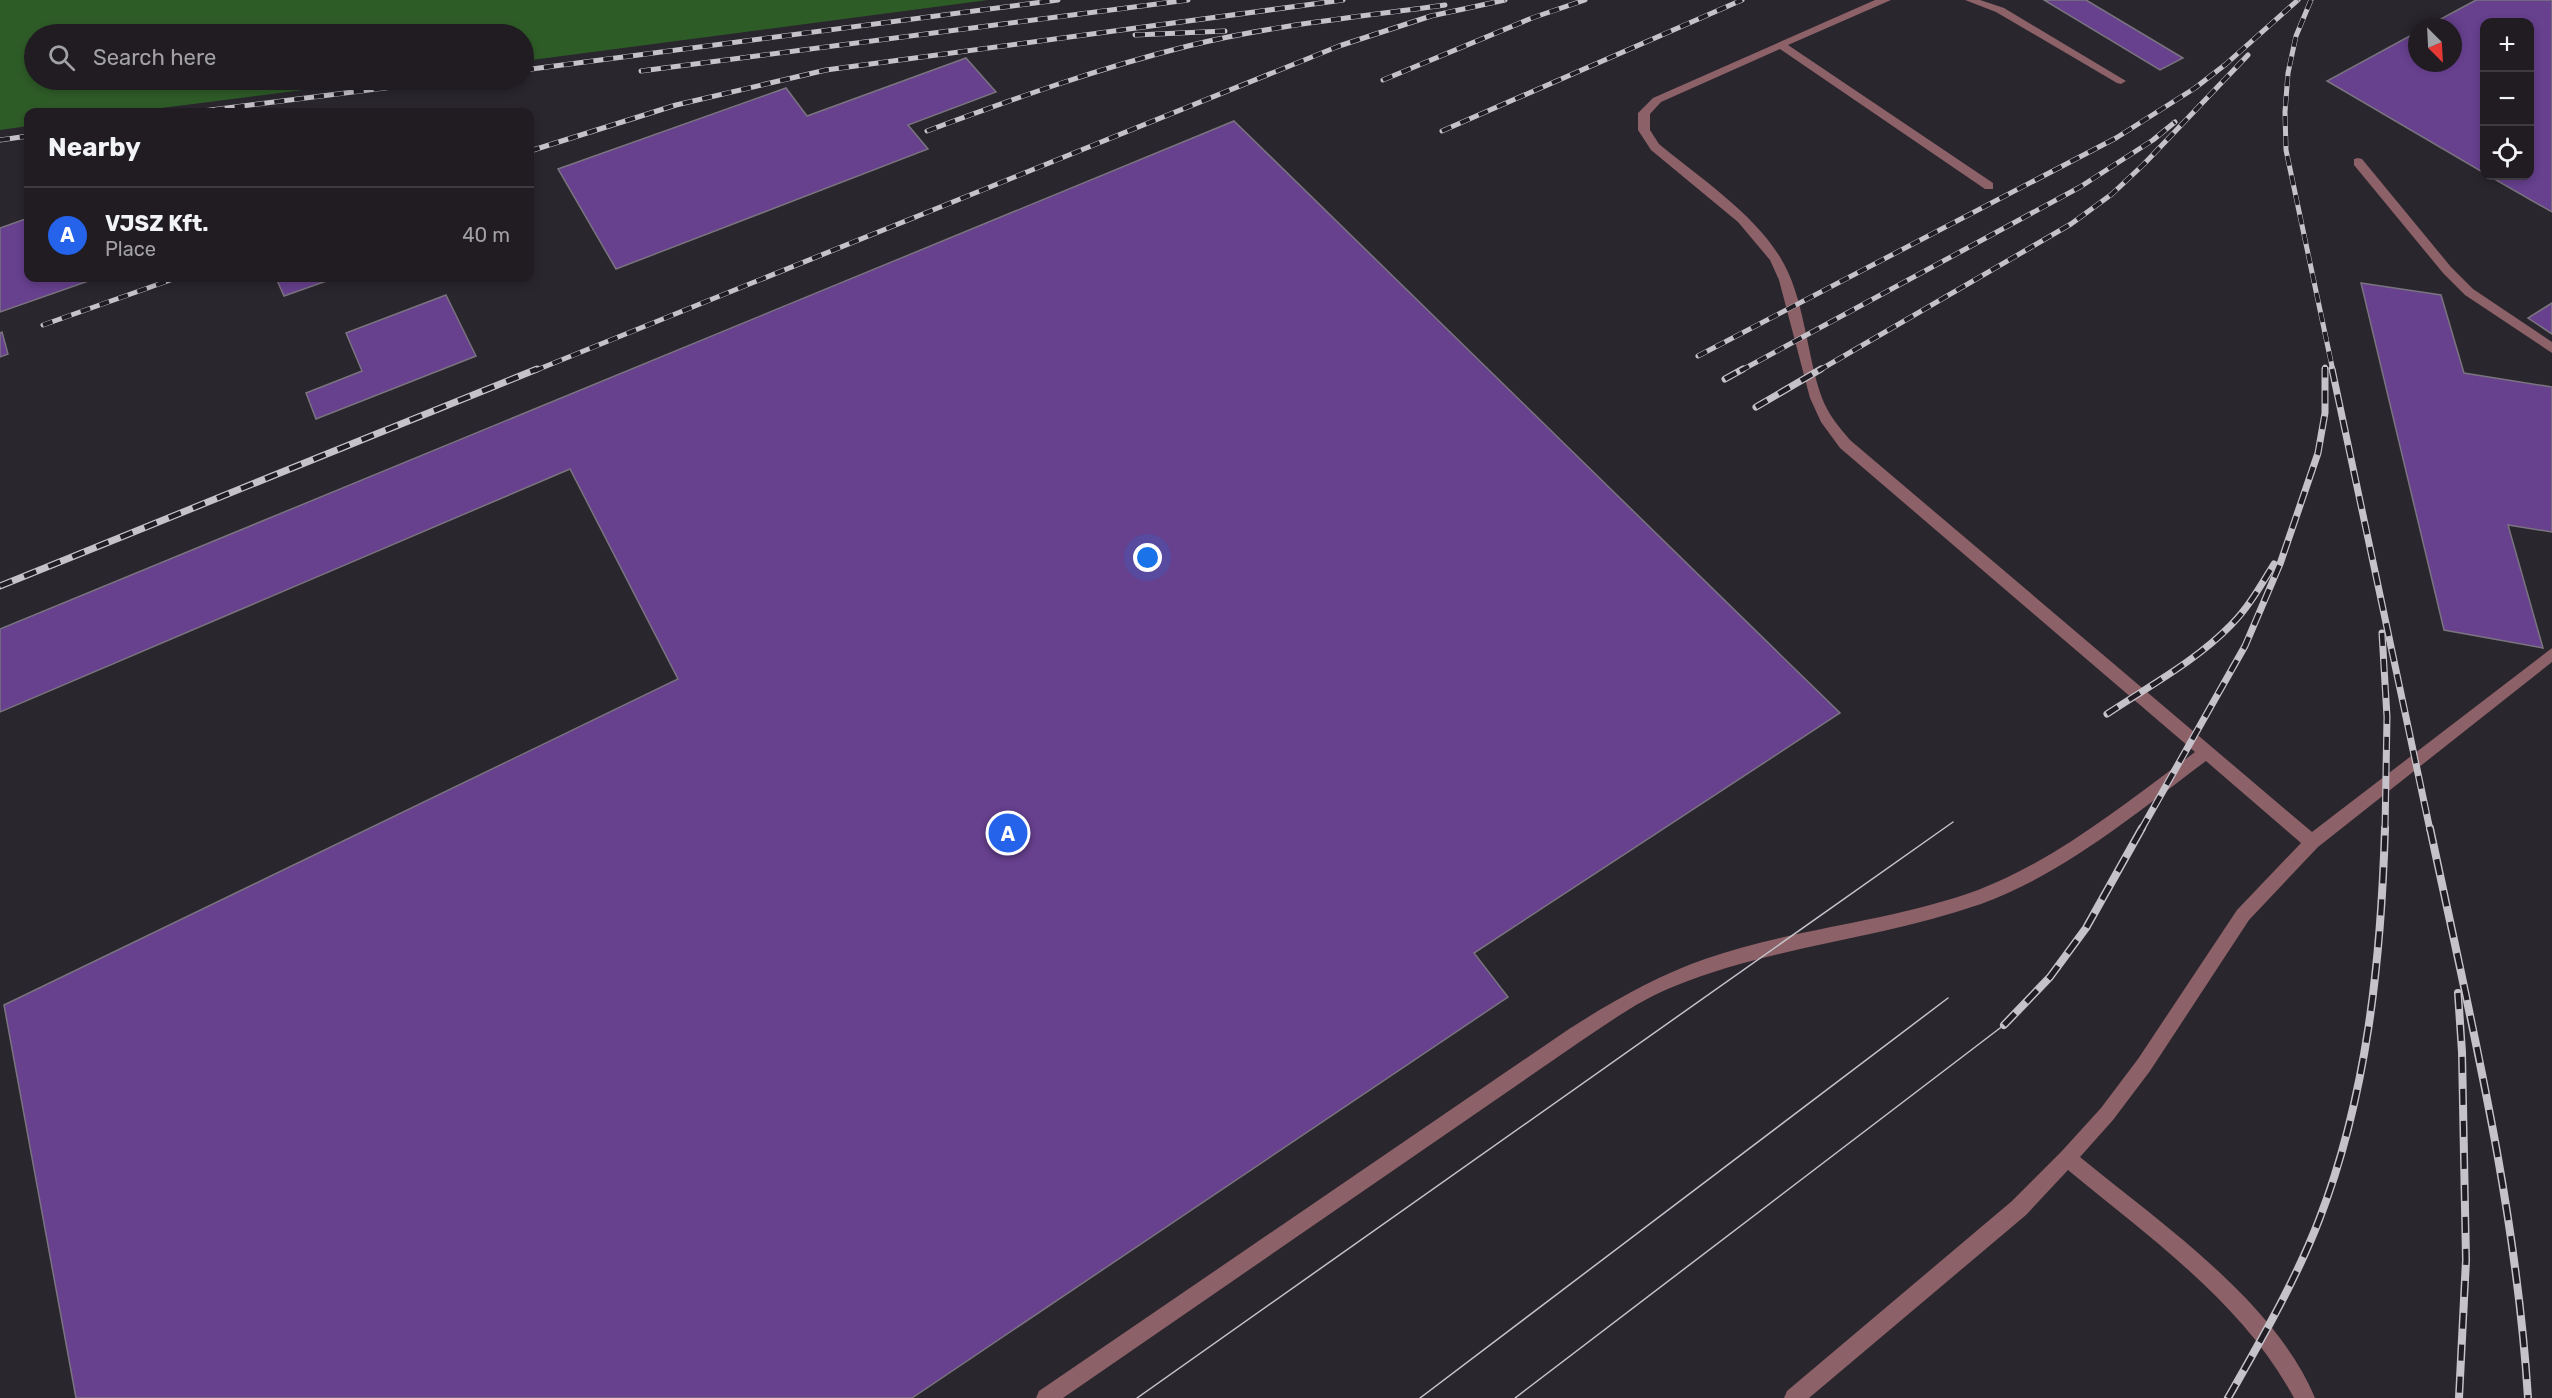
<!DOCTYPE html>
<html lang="en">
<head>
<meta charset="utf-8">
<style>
	:root { --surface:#201c22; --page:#2d292f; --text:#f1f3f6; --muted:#a2a1a5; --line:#3d3a40; --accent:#2563eb }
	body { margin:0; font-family:Rubik,sans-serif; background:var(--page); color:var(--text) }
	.controls { position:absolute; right:18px; top:18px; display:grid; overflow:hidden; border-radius:12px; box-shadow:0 3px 9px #0003 }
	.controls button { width:54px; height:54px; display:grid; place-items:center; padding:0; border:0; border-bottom:2px solid var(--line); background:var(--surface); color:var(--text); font:30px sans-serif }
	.compass { position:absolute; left:2408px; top:18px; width:54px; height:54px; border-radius:50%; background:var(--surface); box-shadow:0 3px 9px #0003; rotate:156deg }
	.you { position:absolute; left:1148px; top:558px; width:21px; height:21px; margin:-15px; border:4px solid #fff; border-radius:50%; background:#1a73e8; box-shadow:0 0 0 9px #1a73e833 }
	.badge { display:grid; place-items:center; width:39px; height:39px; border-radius:50%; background:var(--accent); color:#fff; font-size:20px; font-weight:700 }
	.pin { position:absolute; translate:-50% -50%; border:3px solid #fff; box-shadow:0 2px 6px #0006 }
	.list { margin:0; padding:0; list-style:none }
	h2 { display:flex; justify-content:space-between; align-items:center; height:78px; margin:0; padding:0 24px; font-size:26px }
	h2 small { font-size:20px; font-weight:400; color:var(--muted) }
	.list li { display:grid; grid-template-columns:39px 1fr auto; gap:18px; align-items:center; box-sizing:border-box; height:96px; padding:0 24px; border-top:2px solid var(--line) }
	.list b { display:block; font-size:22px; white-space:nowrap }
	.list p { margin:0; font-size:20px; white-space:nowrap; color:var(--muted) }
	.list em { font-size:20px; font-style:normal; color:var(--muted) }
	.icon { flex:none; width:33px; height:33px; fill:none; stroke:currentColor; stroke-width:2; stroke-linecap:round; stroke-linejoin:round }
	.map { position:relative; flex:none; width:2552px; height:1398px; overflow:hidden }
	.search { position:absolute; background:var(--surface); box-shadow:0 3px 9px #0003; left:24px; top:24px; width:510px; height:66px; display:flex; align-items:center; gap:15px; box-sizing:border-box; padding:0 21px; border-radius:33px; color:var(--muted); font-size:22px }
	.panel { position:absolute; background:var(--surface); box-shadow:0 3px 9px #0003; left:24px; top:108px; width:510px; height:174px; border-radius:12px }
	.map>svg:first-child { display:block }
</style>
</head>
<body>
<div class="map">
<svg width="2552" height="1398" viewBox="0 0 2552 1398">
	<rect width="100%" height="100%" fill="#2a262e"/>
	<polygon fill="#2e5c27" points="0,0 988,0 524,61 524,34 34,34 34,80 382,80 130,112 28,112 28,126 0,130"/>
	<g fill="#67408e" stroke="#79747e" stroke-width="1.5">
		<polygon points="2044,0 2086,0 2183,58 2160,70"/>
		<polygon points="2476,0 2552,0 2552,212 2489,176 2530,176 2530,22 2484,22 2484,173 2327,81 2417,32 2417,63 2453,63 2453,27 2426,27"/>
		<polygon points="966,58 996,92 908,125 928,149 616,269 558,169 786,88 807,116"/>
		<polygon points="1234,121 1840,713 1474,953 1508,997 912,1398 76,1398 4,1005 678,679 570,469 0,712 0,629"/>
		<polygon points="28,218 28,278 97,278 0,312 0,228"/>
		<polygon points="276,278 335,278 284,296"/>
		<polygon points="2361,283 2441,295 2464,373 2552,387 2552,532 2508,525 2543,648 2444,630"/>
		<polygon points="446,295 476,356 316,419 306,393 362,371 346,333"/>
		<polygon points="2552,303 2552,334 2528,318"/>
		<polygon points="2,332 8,354 0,357 0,333"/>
	</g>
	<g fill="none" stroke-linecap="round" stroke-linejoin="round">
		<g fill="#8c6167" fill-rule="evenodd">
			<path d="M1875,0H1891L1788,45L1993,183V189H1985L1780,49L1661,102L1650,114V130L1659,144C1699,177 1753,213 1780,257C1805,297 1806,354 1822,398C1828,414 1839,427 1850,440L2312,832L2552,648V662L2318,847L2249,920L2150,1071L2113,1120L2080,1157C2159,1222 2275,1301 2315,1398H2294C2243,1303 2150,1238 2068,1170L2026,1215L1809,1398H1784L1787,1391L2012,1201L2061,1152L2101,1108L2138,1059L2237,910L2301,843L2206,761C2135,814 2065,873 1981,904C1881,939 1773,946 1675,986C1641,999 1611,1021 1581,1041L1063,1398H1036L1039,1391L1569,1029C1613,1001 1656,976 1705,959C1794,928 1890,922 1978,890C2058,859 2127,802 2195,752L1840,448L1821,422L1810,398L1779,280L1770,260L1738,222L1651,150L1638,130V113L1653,98Z"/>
			<polygon points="1965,0 1980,0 2004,8 2126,81 2121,84 2117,83 1996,12"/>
			<polygon points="2358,158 2362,159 2451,267 2473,289 2552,342 2552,353 2465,295 2443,273 2354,165 2354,159"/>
		</g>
		<g stroke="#c5c2c9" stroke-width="1.5">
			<polyline points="1137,1398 1953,822"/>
			<polyline points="1420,1398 1948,998"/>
			<polyline points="1515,1398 2004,1025"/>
		</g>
		<g stroke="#c5c2c9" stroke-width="5">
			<g id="rail-far2">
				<polyline points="2311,0 2296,36 2288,73 2285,112 2286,150 2333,371"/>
				<polyline points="1135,35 1225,31"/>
				<polyline points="524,70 1058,0"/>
				<polyline points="641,71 1188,0"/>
				<polyline points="1383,80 1532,18 1585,0"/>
				<polyline points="195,112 448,80"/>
				<path d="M927,131C1013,99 1099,68 1188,46C1272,25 1359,17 1445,5"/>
				<polyline points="1442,131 1742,0"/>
				<polyline points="0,140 28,136"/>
				<polyline points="530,151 676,105 826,70 1343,0"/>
				<polyline points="43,325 176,278"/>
				<polyline points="1698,356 2116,138 2195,88 2226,64 2298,0"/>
				<polyline points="2325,367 2325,371"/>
				<polyline points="534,371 1339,46 1431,16 1505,0"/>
				<polyline points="1740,371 2080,187 2153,140 2175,122"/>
				<polyline points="1818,371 2071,224 2112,194 2144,164 2248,55"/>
			</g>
		</g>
		<g stroke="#c5c2c9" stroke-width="7">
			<g id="rail-far1">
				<polyline points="2332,369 2430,830"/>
				<polyline points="1725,379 1743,369"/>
				<polyline points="1756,407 1821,369"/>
				<polyline points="0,586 537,369"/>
				<polyline points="2382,633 2387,717 2385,830"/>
				<path d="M2107,714C2149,686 2196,661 2231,625C2249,607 2261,585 2274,564"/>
				<polyline points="2141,830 2245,646 2280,564 2318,453 2325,413 2325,369"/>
			</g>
		</g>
		<g stroke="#c5c2c9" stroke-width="8">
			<g id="rail">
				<path d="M2430,828C2470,1017 2516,1205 2528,1398"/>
				<polyline points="2458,993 2462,1052 2466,1260 2459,1398"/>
				<polyline points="2004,1025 2050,977 2086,928 2142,828"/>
				<path d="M2228,1398C2261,1340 2295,1282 2319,1220C2367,1096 2381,960 2385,828"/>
			</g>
		</g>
		<use href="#rail-far2" stroke="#201c24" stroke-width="4" stroke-dasharray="10" stroke-linecap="butt"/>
		<use href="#rail-far1" stroke="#201c24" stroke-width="4.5" stroke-dasharray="13" stroke-linecap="butt"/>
		<use href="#rail" stroke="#201c24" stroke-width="5" stroke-dasharray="16" stroke-linecap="butt"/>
	</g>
</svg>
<div class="controls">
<button>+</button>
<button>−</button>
<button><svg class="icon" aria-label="locate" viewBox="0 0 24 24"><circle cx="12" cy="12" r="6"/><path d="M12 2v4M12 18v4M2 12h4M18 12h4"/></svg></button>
</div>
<svg class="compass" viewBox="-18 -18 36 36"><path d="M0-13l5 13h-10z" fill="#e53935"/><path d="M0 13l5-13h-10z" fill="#a2a1a5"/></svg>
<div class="you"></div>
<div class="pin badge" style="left:1008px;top:833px">A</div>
<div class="search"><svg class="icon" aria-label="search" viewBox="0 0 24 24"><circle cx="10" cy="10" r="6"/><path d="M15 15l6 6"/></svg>Search here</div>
<section class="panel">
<h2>Nearby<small></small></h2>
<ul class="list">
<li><span class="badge">A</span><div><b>VJSZ Kft.</b><p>Place</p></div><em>40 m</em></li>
</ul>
</section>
</div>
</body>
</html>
